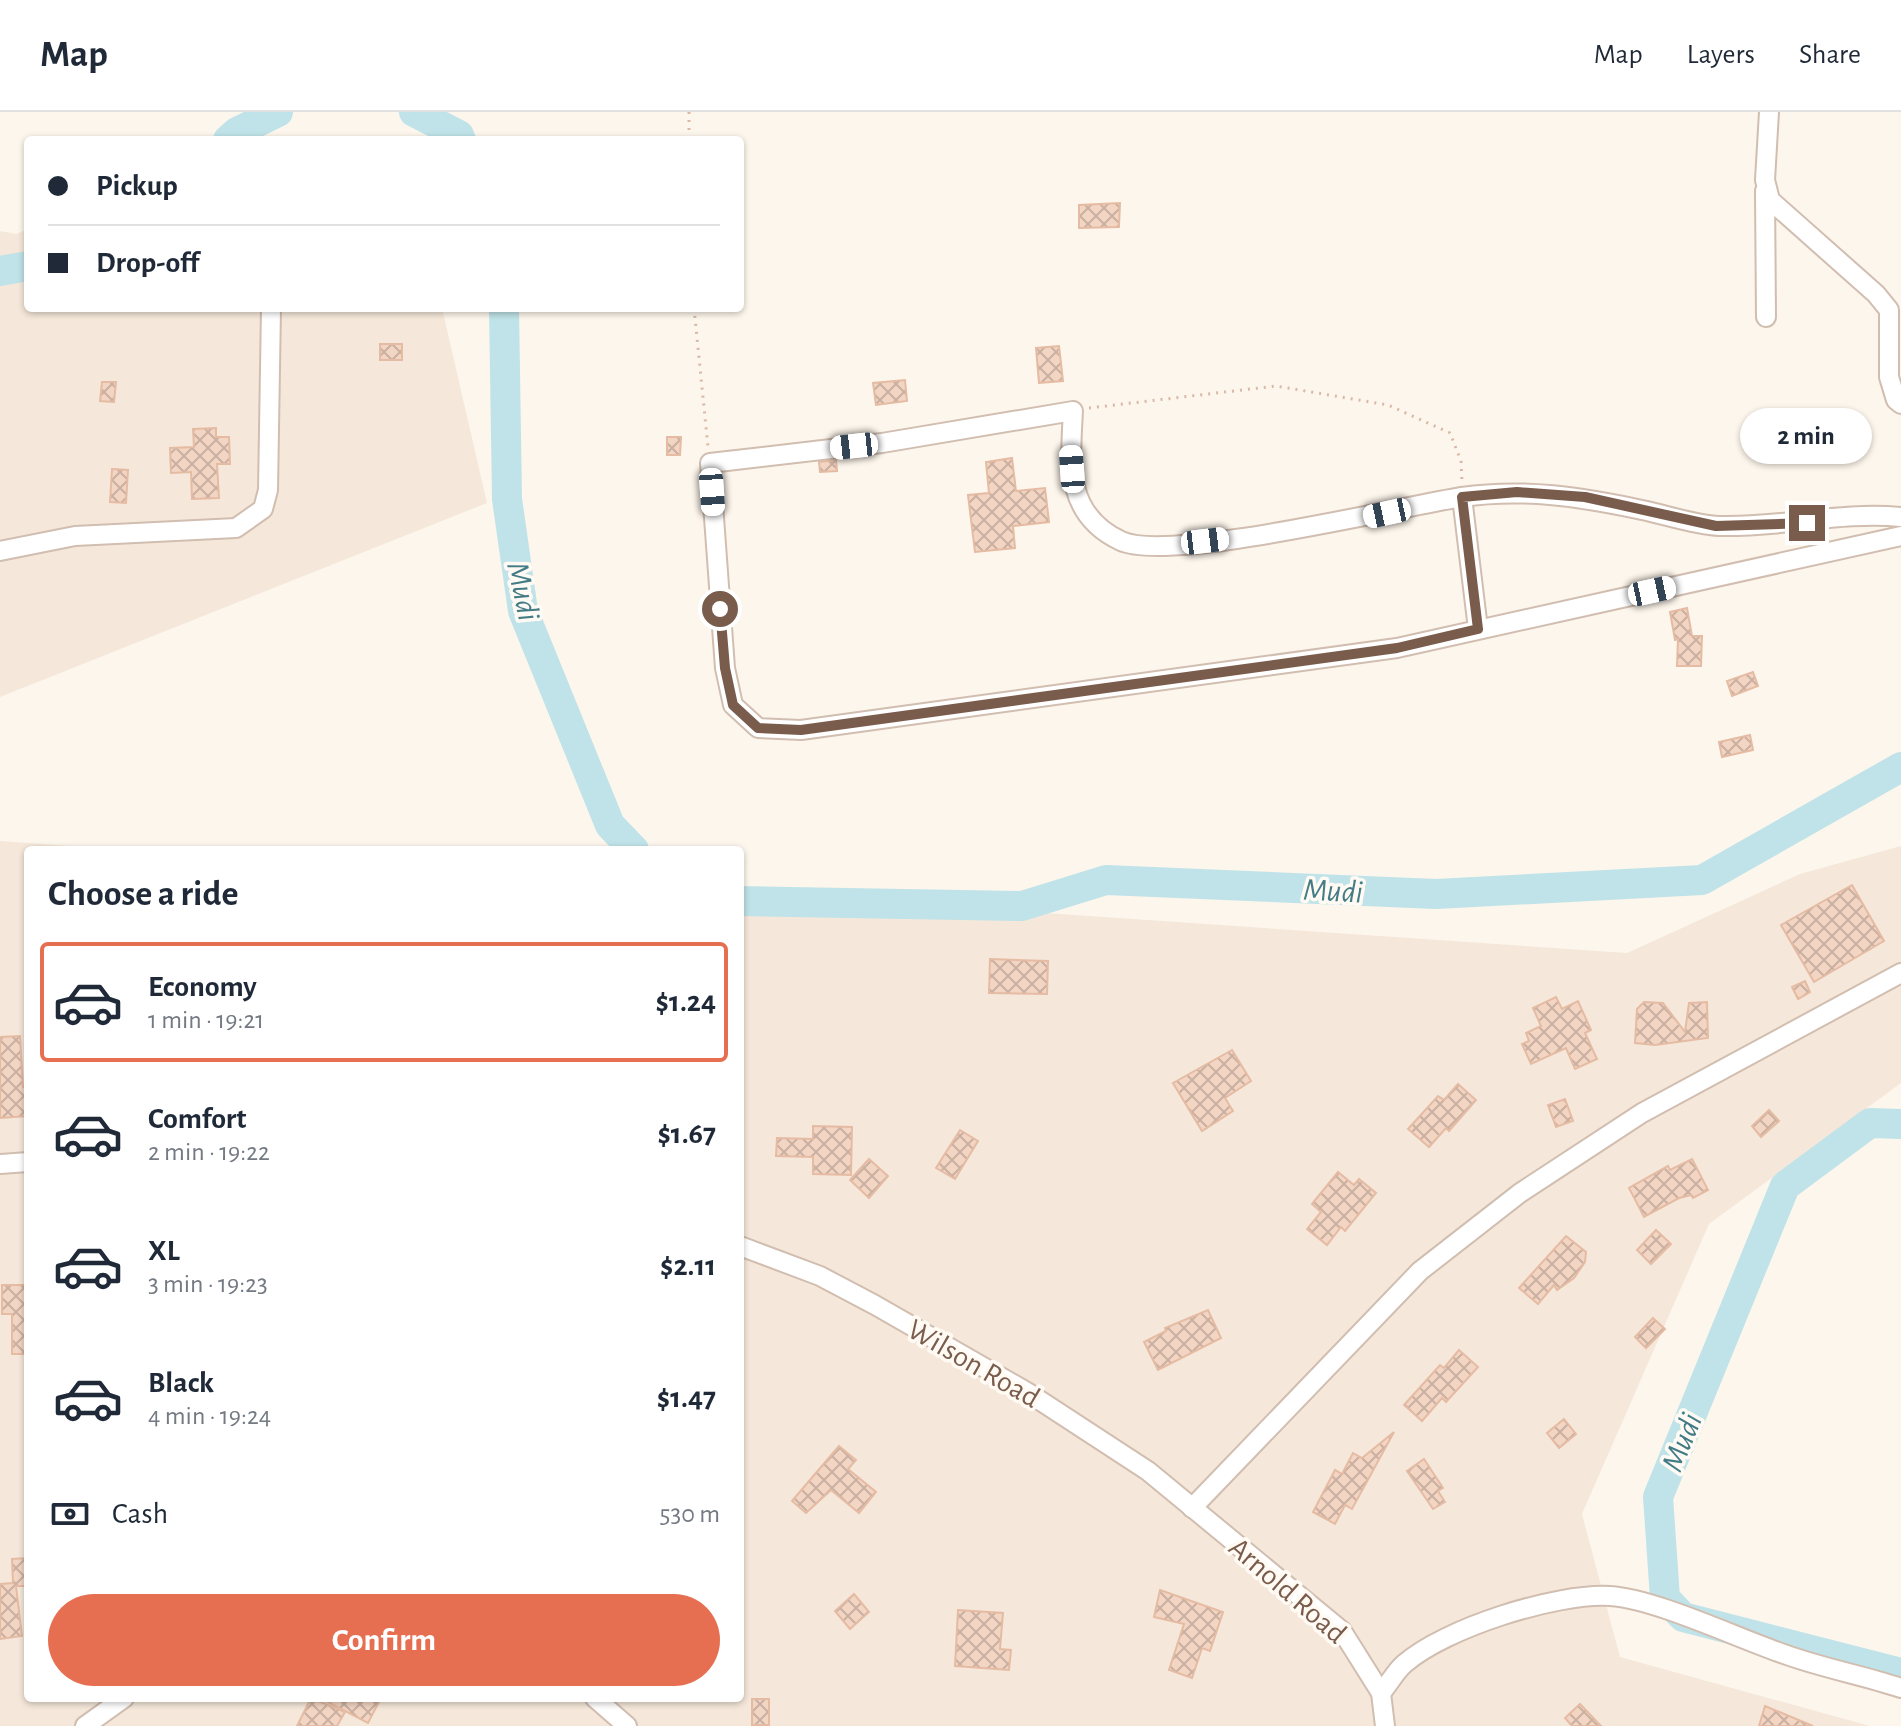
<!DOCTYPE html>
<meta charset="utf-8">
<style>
:root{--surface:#fff;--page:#f2f2f3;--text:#1f2937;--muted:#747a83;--line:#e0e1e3;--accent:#e76f51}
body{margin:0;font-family:"Alegreya Sans",sans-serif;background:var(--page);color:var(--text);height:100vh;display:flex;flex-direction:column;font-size:30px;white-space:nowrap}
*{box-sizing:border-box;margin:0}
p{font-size:26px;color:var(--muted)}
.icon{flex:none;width:44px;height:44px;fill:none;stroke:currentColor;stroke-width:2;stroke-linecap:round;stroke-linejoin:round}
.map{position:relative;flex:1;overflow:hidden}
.panel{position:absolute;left:24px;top:734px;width:720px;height:856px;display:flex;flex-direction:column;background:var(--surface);border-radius:8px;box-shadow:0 2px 6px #0004}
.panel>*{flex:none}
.top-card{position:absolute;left:24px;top:24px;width:720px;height:176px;border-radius:8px;box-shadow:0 2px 6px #0004;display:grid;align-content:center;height:176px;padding:0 24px;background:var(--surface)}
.end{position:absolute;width:36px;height:36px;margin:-18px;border:10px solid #7a5c4d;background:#fff;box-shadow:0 0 0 4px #fff}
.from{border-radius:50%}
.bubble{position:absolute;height:56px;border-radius:28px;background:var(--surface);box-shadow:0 2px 6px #0004;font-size:26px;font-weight:700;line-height:56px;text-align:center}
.car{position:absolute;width:24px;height:48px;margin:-24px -12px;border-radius:10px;box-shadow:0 0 6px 2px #0007;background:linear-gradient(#fff 24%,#345 0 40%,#fff 0 76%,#345 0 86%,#fff 0)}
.top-card b{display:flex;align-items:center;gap:28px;height:76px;font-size:30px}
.top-card b+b{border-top:2px solid var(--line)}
.top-card i{width:20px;height:20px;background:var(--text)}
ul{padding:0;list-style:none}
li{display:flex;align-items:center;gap:24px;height:120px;margin:0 16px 12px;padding:0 8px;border:4px solid transparent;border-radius:8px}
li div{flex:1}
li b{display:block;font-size:30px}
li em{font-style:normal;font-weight:700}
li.active{border-color:var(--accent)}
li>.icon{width:72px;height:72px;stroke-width:1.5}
h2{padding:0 24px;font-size:36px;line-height:96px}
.pay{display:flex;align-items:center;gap:20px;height:88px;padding:0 24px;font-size:30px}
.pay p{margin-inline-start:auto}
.cta{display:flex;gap:16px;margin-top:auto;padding:16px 24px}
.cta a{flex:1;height:92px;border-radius:48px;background:var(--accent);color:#fff;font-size:32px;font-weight:700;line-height:92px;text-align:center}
header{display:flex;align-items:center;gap:48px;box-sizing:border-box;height:112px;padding:0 40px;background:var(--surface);border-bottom:2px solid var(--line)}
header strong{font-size:38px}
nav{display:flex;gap:44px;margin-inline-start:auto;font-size:28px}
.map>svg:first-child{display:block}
</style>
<header>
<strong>Map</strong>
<nav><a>Map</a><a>Layers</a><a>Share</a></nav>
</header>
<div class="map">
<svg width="1901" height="1614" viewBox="0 0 1901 1614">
<defs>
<pattern id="building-cross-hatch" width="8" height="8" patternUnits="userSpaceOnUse" patternTransform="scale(2)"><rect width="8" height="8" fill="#f3d5c3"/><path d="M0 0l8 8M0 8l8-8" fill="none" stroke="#cab0a1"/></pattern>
</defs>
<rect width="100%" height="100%" fill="#fdf6ec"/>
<g fill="#f5e8da">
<path d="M28,117V196H442L487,391L0,585V119L16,122Z"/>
<path d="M0,729L125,738H28V1586H740V780L1627,841L1800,762L1901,734V971L1709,1112L1582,1402L1620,1545L1870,1614H0Z"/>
</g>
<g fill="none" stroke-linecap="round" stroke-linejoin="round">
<g stroke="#bfe3e8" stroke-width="30">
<path d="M414,0L459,23L461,28"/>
<path d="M228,28L237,20L278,0"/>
<path d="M0,159L28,154"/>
<path d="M504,196L507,387L523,499L610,713L634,738"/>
<path d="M740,789L1022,794L1106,768L1436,782L1702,768L1901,655"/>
<path d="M1901,1012L1870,1011L1785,1074L1658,1385L1665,1486L1683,1505L1901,1561"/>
</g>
</g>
<g fill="url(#building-cross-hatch)" stroke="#e6bba3" stroke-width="2">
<path d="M1120,91L1119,115L1079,116V93Z"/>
<rect x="380" y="232" width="22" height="16"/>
<path d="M1059,234L1063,269L1039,271L1036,236Z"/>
<path d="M905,268L907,289L876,293L873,271Z"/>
<path d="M102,270H116L114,290L100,289Z"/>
<path d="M216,316V325H229L230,352H217L219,386L192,387L191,360L171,361L170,336L194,335L193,317Z"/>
<path d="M667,325H681L680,343H667Z"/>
<path d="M1012,346L1016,379L1045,376L1049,410L1013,414L1015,436L975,440L968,383L989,381L986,350Z"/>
<path d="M836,348L837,359L820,360L819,350Z"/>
<path d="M112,357L128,358L126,391L110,390Z"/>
<path d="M1687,496L1692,524H1702L1701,554H1677L1678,527L1675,528L1670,500Z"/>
<path d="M1753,560L1758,574L1732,584L1727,569Z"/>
<path d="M1750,623L1753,638L1722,645L1719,630Z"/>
<path d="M1852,773L1884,829L1814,870L1781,813Z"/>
<path d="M990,847L1048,849L1047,882L989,881Z"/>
<path d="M1805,869L1810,880L1798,887L1792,875Z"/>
<path d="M1556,885L1562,897L1578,889L1591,918L1585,921L1597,947L1575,957L1566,936L1531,952L1522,932L1529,929L1526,921L1541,914L1533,896Z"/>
<path d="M1644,890L1663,891L1685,920L1689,891L1707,890L1708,926L1655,933L1635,931L1637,897Z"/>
<path d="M20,924L23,975H28V1004L0,1006V925Z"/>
<path d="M1232,938L1251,969L1225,986L1233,999L1202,1019L1173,971Z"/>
<path d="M1458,972L1476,988L1449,1019L1446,1016L1429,1035L1408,1017L1438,984L1444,988Z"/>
<path d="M1565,987L1573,1009L1556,1015L1548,993Z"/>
<path d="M1769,998L1779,1009L1761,1025L1752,1014Z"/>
<path d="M813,1014L852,1015L851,1063L813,1062V1045L776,1044L777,1026L813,1027Z"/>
<path d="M960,1018L978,1029L955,1067L936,1056Z"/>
<path d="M869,1047L888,1064L869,1086L850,1068Z"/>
<path d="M1692,1047L1708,1078L1693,1086L1691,1083L1679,1086L1644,1105L1629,1076L1668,1054L1670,1058Z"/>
<path d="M1338,1060L1354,1073L1359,1067L1376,1081L1345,1119L1341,1115L1327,1133L1307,1117L1321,1100L1312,1092Z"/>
<path d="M1656,1118L1671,1132L1651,1152L1637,1138Z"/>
<path d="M1566,1124L1586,1140L1585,1150L1574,1166L1557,1178L1554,1173L1538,1192L1519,1176Z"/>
<path d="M2,1173H28V1242H12V1202H2Z"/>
<path d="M1208,1198L1221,1226L1158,1258L1144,1230L1166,1219L1165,1216Z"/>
<path d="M1653,1206L1665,1217L1646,1236L1635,1225Z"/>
<path d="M1459,1238L1478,1255L1446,1290L1442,1286L1422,1309L1404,1293L1440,1253L1444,1256Z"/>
<path d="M1564,1307L1576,1322L1559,1336L1547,1321Z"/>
<path d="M1394,1320L1352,1397L1345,1393L1335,1412L1313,1400L1335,1358L1342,1362L1353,1341L1362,1346Z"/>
<path d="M839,1334L856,1348L848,1357L876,1380L859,1401L831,1378L806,1401L792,1389Z"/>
<path d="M1424,1347L1443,1376L1438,1379L1445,1390L1433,1397L1407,1359Z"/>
<path d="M28,1446V1474H16L22,1524L0,1527V1472L13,1471L12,1447Z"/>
<path d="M1160,1478L1223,1500L1210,1539L1202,1536L1192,1566L1169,1558L1184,1512L1154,1505Z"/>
<path d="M854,1482L869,1500L850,1517L835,1499Z"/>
<path d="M958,1498L1003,1501L1000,1537L1011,1538L1009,1558L955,1554Z"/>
<path d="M311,1586L345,1600L337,1614H297Z"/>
<path d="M320,1586H381L368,1611Z"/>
<rect x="752" y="1587" width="17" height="26"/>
<path d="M1580,1592L1601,1614H1572L1565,1606Z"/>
<path d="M1765,1594L1813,1614H1759Z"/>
</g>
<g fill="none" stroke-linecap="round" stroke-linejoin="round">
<defs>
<g id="minor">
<path d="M1769,0L1765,68L1770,88L1876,182L1889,198V265L1896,288L1901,292"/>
<path d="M1765,79L1766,205"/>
<path d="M1462,385L1478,517"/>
<path d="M1901,405C1842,399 1780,416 1719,414C1694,413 1667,403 1642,398C1582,385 1524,376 1462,385C1399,395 1169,451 1121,429C1065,403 1070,352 1073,299L882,331L710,351L725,556L733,593L758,616L801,618L1397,536L1901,424"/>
<path d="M0,439L75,424L236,416L263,397L268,378L271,196"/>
<path d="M0,1052L28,1050"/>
<path d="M740,1134L820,1164L875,1193L1027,1280L1148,1359L1342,1519L1381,1581L1385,1614"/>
<path d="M1192,1396L1420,1159L1520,1081L1642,1001L1901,861"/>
<path d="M1381,1581C1389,1572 1395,1560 1404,1552C1445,1516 1556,1481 1610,1484C1656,1487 1737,1526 1784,1542C1822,1556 1862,1563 1901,1576"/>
<path d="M595,1586L627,1614"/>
<path d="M85,1614L124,1586"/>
</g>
</defs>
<use href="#minor" stroke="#d1beb0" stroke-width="22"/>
<g stroke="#d9b8a5" stroke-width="3" stroke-dasharray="2 6" stroke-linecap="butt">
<path d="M689,0V28"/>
<path d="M694,196L708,335"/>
<path d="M1089,296L1276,274L1388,293L1450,321L1461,349L1462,370"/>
</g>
<use href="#minor" stroke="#fff" stroke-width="18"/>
</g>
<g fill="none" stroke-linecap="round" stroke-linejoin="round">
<path stroke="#7a5c4d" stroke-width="10" d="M720,497L725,556L733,593L758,616L801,618L1397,536L1478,517L1462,385L1517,380L1585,385L1716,414L1807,411"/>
</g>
<g text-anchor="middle" stroke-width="7" stroke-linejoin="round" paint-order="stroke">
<g font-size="30" fill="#7a5c4d" stroke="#fffaf3">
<text transform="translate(974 1251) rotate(30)" y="10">Wilson Road</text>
<text transform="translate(1288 1478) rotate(41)" y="10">Arnold Road</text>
</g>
<g font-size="32" font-style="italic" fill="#437c86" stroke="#fffaf3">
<text transform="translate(524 479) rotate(78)" y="11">Mudi</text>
<text transform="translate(1333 778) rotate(3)" y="11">Mudi</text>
<text transform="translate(1681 1330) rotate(-68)" y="11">Mudi</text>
</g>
</g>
</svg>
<i class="end from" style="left:720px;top:497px"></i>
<i class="end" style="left:1807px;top:411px"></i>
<div class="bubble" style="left:1740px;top:296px;width:132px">2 min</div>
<i class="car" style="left:854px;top:334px;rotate:264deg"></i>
<i class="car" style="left:1072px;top:357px;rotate:356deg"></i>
<i class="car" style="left:712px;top:380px;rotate:176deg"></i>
<i class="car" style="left:1387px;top:401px;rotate:258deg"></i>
<i class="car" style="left:1205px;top:429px;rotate:83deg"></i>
<i class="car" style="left:1652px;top:479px;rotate:78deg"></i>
<div class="top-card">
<b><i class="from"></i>Pickup</b>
<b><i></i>Drop-off</b>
</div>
<section class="panel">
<h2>Choose a ride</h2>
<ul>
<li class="active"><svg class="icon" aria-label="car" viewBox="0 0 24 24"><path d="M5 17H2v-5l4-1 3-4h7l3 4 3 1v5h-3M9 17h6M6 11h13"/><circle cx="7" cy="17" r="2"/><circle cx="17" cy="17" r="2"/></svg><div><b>Economy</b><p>1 min · 19:21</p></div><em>$1.24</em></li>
<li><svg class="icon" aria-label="car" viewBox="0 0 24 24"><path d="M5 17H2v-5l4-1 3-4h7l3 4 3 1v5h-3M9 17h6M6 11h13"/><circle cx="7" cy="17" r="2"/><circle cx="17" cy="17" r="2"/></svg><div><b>Comfort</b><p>2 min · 19:22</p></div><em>$1.67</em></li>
<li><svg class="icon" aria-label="car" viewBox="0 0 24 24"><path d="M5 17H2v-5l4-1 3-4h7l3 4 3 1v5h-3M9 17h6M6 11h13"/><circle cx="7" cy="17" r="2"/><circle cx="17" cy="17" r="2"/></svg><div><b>XL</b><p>3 min · 19:23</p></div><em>$2.11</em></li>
<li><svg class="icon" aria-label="car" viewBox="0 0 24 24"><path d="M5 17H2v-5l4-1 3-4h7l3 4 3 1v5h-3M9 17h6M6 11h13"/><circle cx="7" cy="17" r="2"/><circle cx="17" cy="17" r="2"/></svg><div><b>Black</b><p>4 min · 19:24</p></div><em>$1.47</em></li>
</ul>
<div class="pay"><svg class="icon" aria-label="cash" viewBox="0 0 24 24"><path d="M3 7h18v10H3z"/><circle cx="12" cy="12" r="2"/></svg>Cash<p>530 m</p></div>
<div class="cta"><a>Confirm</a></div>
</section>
</div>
